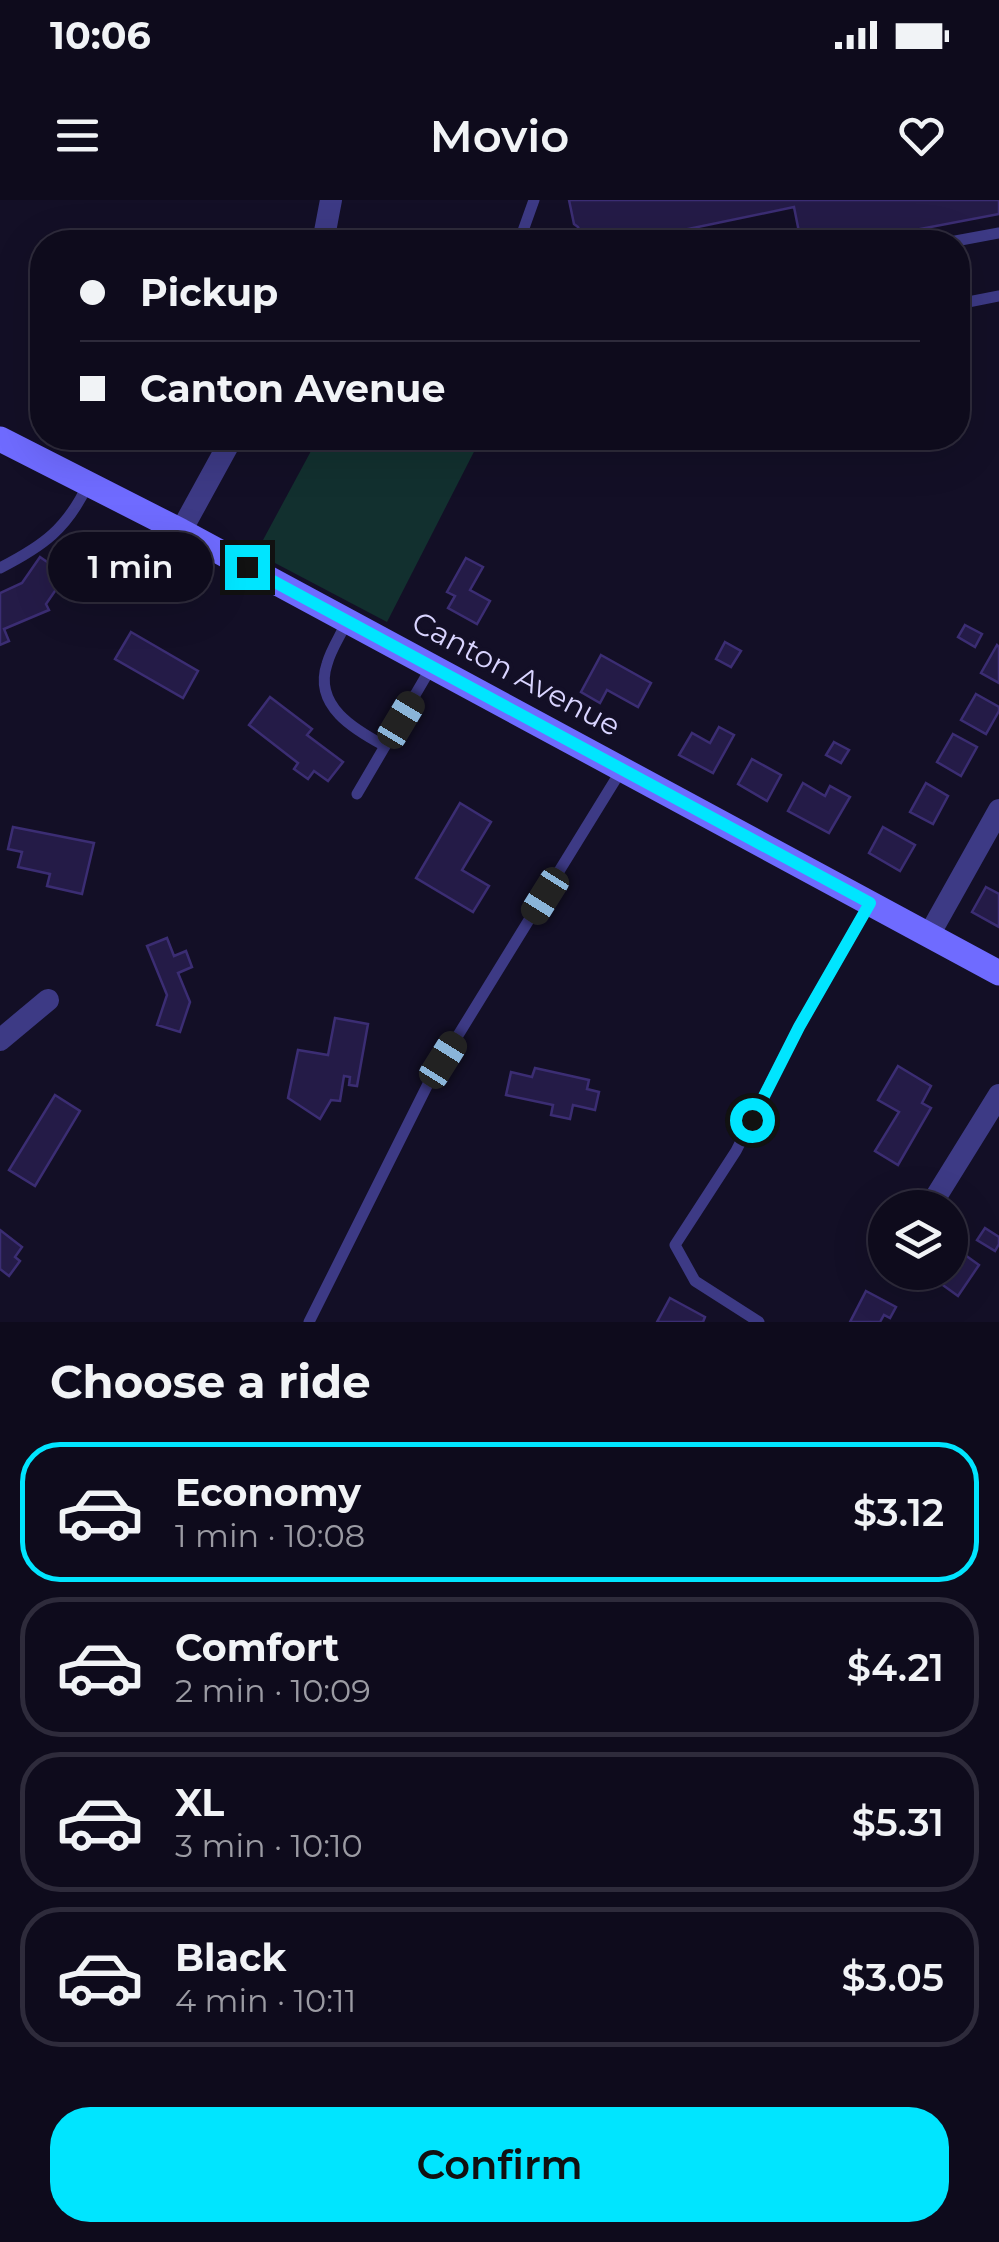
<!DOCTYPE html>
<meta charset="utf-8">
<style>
:root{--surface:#0e0b1c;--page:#1c1929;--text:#f1f3f6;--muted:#9b9ba3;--line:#2e2b3b;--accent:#00e5ff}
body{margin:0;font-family:Montserrat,sans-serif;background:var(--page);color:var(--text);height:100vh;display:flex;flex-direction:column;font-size:38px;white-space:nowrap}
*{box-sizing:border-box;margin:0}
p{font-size:32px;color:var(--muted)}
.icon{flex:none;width:55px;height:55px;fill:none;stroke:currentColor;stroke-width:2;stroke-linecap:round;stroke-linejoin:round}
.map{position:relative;height:1122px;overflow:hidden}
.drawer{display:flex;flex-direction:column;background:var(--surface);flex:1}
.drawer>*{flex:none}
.hud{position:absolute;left:30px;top:30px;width:940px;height:220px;border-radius:40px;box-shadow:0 10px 40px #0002,0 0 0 2px var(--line);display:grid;align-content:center;height:220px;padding:0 50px;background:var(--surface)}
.controls{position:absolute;left:868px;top:990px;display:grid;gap:20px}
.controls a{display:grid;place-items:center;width:100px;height:100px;border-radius:50%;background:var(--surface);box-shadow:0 10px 40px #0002,0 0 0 2px var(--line);font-size:50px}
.end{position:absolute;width:45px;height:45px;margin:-22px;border:12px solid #00e5ff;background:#111;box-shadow:0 0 0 5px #111}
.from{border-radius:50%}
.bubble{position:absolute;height:70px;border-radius:35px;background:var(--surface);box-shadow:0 10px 40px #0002,0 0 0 2px var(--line);font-size:32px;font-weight:600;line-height:70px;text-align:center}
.car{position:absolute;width:30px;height:60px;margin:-30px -15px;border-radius:12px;box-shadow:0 0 8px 2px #0007;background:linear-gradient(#222 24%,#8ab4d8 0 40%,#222 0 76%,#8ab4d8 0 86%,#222 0)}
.hud b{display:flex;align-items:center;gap:35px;height:95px;font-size:38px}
.hud b+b{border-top:2px solid var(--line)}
.hud i{width:25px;height:25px;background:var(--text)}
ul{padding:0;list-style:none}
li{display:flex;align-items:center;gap:30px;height:140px;margin:0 20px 15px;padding:0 30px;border:5px solid var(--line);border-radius:40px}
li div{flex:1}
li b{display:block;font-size:38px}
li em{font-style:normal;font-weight:600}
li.selected{border-color:var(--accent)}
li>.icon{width:90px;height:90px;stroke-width:1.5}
h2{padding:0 50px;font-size:45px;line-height:120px}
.primary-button{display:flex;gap:20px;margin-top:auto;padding:20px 50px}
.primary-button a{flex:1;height:115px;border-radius:40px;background:var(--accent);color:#111;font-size:40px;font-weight:600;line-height:115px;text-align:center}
.status{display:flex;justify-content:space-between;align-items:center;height:70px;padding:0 50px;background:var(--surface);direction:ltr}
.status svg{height:28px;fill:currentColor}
header{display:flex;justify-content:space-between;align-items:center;height:130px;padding:0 50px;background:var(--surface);font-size:45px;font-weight:600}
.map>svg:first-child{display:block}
</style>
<div class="status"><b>10:06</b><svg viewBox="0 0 49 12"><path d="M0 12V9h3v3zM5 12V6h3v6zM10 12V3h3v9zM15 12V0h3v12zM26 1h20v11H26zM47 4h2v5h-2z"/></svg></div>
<header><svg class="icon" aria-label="menu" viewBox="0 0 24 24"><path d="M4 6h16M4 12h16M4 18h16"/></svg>Movio<svg class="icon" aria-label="heart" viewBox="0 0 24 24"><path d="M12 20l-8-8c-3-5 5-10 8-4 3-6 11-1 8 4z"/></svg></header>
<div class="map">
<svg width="999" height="1122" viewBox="0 0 999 1122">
<rect width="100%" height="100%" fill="#130f26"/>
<path fill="#12302f" d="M318,238H481L387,422L256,353Z"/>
<g fill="#241b47" stroke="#3b2d73" stroke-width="2.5">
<path d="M569,0H999V14L852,42H801L794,7L669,33L650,42H585L578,27L574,24Z"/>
<path d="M40,357L66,375L46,404L49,410L4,429L9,441L0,445V393L22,383Z"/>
<path d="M466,358L483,367L470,390L490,401L477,424L448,408L455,396L447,392Z"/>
<path d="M965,425L982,434L975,447L958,437Z"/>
<path d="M131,432L198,471L183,498L115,459Z"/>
<path d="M725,442L741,451L731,467L716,459Z"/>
<path d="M997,445L999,447V483L981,473Z"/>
<path d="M601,455L651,483L638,507L607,490L600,503L581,492Z"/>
<path d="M976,494L999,507V511L986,534L961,520Z"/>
<path d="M270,497L312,529L307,535L343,562L328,581L314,571L308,579L294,569L298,563L249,525Z"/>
<path d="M719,527L734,535L713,573L679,555L692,533L710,543Z"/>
<path d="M953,534L977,547L961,576L937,562Z"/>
<path d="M834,542L849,550L841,563L826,555Z"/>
<path d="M752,559L781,575L767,601L738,584Z"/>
<path d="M803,583L825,596L830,586L850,597L829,633L788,611Z"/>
<path d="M926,583L948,596L933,624L910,612Z"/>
<path d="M460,603L491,622L462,670L489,686L473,712L416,678Z"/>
<path d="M13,627L94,643L82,694L47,686L50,674L18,667L22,652L8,649Z"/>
<path d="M883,627L915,645L900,671L869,653Z"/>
<path d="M986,687L999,694V727L972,712Z"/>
<path d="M167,738L174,756L186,751L192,767L178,773L190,802L180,832L157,825L167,795L147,746Z"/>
<path d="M335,818L368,824L357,886L349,885L350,877L344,876L340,901L331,900L320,919L288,898L298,850L328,855Z"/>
<path d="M898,866L931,886L922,903L931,908L898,965L875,951L899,912L878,900Z"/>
<path d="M535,868L589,880L587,889L599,892L595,910L573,905L570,919L551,915L553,905L506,895L511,872L532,877Z"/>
<path d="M55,895L80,911L35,986L9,970Z"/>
<path d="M985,1028L999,1037V1044L995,1051L977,1040Z"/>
<path d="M0,1030L22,1047L15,1057L20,1061L9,1076L0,1069Z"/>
<path d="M954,1047L979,1065L958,1096L933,1078L937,1072H950V1053Z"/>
<path d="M866,1091L896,1107L890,1118L884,1115L880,1122H850Z"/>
<path d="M670,1098L705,1117L703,1122H657Z"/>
</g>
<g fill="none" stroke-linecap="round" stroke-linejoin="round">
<g stroke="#3d3a85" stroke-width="11">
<path d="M324,33L364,42"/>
<path d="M519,42L534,0"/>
<path d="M950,42L999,33"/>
<path d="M958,104L999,96"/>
<path d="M0,368C43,346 67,329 88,284"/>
<path d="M347,421C341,435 331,449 327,464C313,506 355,530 385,546"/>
<path d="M357,594L432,466"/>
<path d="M309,1122L428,884L622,569"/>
<path d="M759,1122L695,1081L675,1045L736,951L799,827L870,703"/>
</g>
<g stroke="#3d3a85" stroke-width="22">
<path d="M323,42L331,0"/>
<path d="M181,331L232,238"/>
<path d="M929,735L999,610"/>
<path d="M0,840L48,800"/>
<path d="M929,1008L999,895"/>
</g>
<path stroke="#6f6bff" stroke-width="25" d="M0,239L181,331L999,773"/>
</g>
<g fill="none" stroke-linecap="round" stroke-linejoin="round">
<path stroke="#00e5ff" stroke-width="12" d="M247,367L870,703L799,827L752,920"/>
</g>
<g text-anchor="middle" stroke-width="8" stroke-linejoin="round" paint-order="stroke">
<g font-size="30" fill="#d9d4ff" stroke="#130f26">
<text transform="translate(516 474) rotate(28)" y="10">Canton Avenue</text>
</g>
</g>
</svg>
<div class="controls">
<a><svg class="icon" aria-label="layers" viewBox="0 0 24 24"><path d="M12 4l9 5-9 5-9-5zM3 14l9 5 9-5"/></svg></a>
</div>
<i class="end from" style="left:752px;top:920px"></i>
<i class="end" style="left:247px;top:367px"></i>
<div class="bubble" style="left:48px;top:332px;width:165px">1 min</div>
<i class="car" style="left:401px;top:520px;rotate:31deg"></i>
<i class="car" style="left:545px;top:696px;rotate:212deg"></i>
<i class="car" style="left:443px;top:860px;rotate:32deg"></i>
<div class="hud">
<b><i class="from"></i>Pickup</b>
<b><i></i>Canton Avenue</b>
</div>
</div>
<section class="drawer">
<h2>Choose a ride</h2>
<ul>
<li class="selected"><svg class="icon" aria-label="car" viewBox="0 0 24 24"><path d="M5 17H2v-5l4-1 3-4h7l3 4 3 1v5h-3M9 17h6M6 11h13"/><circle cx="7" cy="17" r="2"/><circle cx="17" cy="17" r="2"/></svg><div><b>Economy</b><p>1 min · 10:08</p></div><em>$3.12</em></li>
<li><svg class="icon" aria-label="car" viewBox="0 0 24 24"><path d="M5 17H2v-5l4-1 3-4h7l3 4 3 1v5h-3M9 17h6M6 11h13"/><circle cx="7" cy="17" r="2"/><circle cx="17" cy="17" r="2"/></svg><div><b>Comfort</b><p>2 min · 10:09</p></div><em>$4.21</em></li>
<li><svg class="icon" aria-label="car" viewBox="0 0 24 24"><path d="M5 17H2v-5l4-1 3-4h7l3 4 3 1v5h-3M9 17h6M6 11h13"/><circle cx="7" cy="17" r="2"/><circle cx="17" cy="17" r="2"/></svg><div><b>XL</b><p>3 min · 10:10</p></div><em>$5.31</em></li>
<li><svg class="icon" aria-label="car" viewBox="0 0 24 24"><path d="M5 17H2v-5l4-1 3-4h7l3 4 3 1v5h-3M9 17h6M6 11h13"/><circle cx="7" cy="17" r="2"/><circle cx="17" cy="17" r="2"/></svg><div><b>Black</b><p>4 min · 10:11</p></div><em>$3.05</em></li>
</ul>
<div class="primary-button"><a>Confirm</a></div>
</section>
